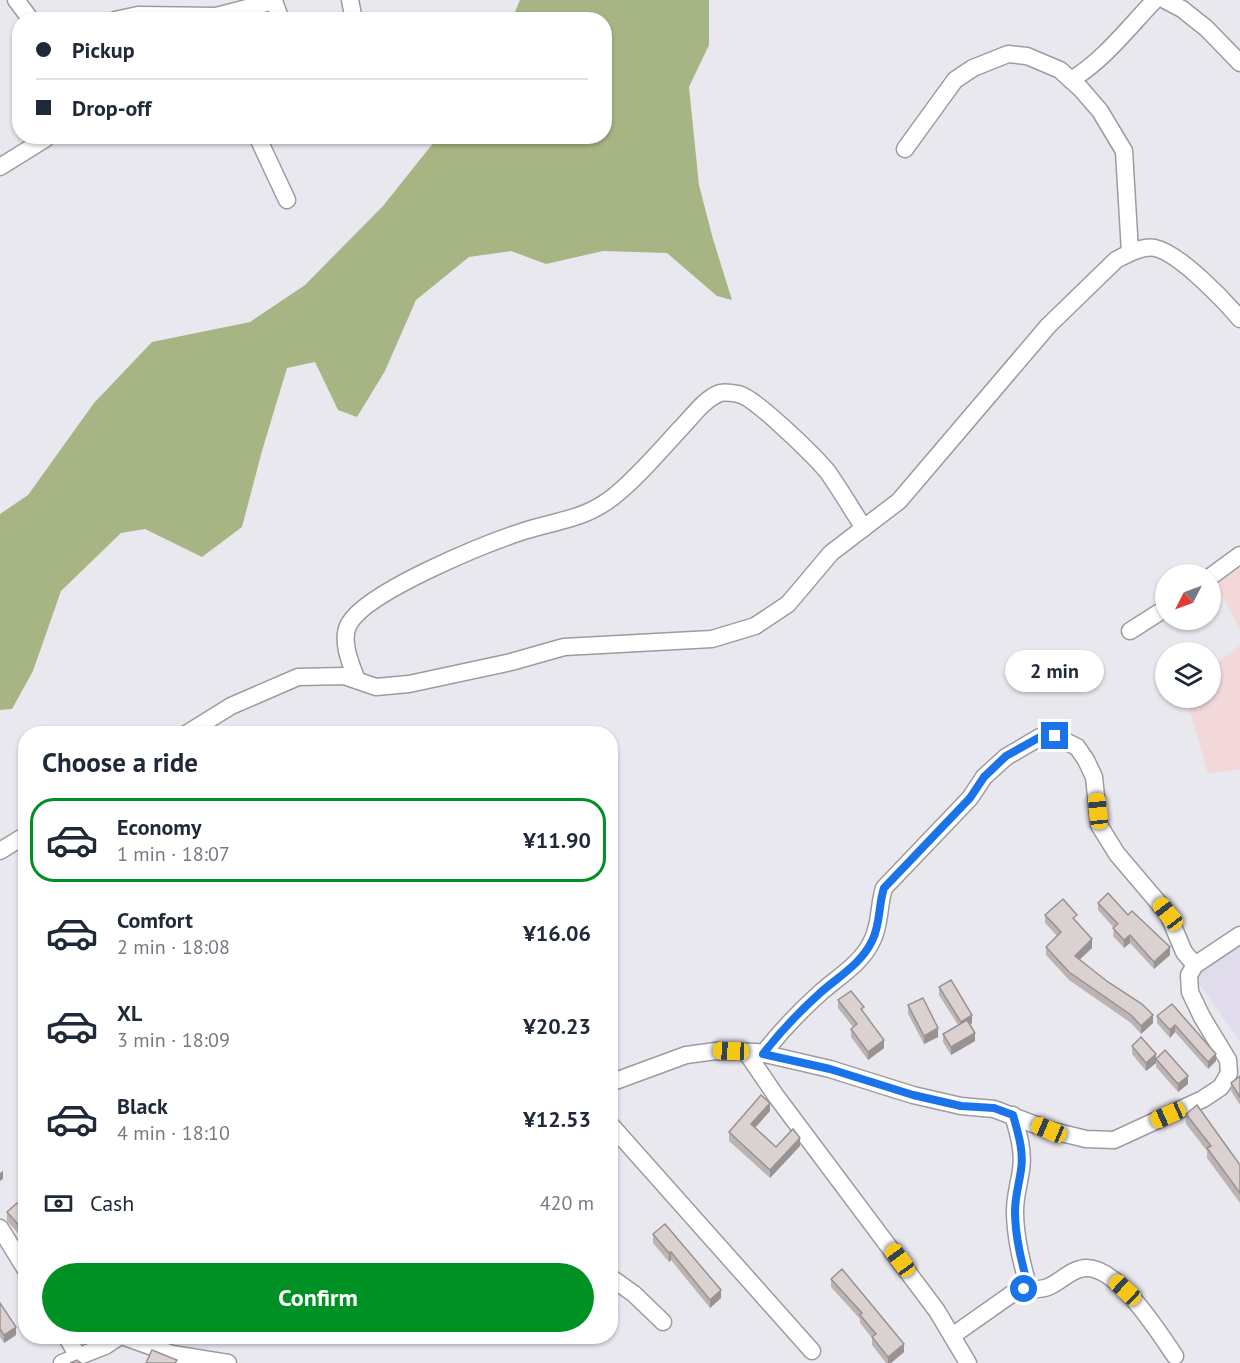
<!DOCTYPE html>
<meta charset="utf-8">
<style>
:root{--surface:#fff;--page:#f6f6f7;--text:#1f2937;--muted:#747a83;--line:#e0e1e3;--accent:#009125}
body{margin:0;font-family:"PT Sans",sans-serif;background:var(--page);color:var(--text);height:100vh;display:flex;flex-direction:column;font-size:22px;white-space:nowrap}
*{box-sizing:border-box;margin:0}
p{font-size:20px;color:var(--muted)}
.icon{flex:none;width:33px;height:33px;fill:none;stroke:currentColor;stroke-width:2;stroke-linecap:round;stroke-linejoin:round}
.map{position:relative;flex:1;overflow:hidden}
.details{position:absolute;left:18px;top:726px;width:600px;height:618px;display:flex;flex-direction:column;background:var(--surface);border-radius:24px;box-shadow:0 2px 4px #0004}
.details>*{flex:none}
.banner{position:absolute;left:12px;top:12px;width:600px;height:132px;border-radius:24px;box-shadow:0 2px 4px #0004;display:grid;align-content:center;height:132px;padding:0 24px;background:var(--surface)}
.needle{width:39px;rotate:228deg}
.buttons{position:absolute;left:1155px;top:564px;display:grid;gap:12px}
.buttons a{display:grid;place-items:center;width:66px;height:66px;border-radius:50%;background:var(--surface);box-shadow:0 2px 4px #0004;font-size:30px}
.end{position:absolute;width:27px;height:27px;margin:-14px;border:8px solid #1a73e8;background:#fff;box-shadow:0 0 0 3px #fff}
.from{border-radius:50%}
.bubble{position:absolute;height:42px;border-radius:21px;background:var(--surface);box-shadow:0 2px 4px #0004;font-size:20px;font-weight:700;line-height:42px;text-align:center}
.car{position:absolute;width:18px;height:36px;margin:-18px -9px;border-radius:8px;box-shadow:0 0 4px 2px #0007;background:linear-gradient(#f5c518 24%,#345 0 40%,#f5c518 0 76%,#345 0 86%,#f5c518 0)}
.banner b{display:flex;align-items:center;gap:21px;height:57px;font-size:22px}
.banner b+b{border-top:2px solid var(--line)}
.banner i{width:15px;height:15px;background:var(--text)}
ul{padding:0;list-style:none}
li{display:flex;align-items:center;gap:18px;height:84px;margin:0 12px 9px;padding:0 12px;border:3px solid transparent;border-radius:24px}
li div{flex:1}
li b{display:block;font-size:22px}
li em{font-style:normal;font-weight:700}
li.selected{border-color:var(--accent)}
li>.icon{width:54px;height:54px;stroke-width:1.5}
h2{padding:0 24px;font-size:27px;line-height:72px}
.pay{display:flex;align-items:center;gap:15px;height:66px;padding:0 24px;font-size:22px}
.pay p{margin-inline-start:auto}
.cta{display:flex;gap:12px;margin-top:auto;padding:12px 24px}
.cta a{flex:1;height:69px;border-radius:36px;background:var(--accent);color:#fff;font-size:24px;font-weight:700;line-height:69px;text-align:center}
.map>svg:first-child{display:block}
</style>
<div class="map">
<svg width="1240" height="1363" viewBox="0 0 1240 1363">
<rect width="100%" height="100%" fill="#eae8ef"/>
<path fill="#e1dceb" d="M1240,945V1041L1199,984L1200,972Z"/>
<g fill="#f3d8d9">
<path d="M1240,564V630L1216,583Z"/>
<path d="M1240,645V769L1208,774L1186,698H1210L1211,668Z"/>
</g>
<path fill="#a7b584" d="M520,0H709V45L689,87L699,185L713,239L732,300L717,296L667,253L603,251L546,264L511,251L469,257L416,300L385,371L357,417L338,410L315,362L287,368L262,451L242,527L202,557L145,529L121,533L61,591L33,671L12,709L0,710V514L28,495L94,403L152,342L250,322L305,285L383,206L438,137L604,136V20L512,19Z"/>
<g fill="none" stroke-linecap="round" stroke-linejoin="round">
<defs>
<g id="street">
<path d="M16,0L31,20"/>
<path d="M350,0L354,20"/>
<path d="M1165,0L1182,9L1206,28L1240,63"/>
<path d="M115,20L138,15L216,16L274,1L281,20"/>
<path d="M1071,80C1104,60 1128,28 1155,0"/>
<path d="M257,136L287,200"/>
<path d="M905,149L955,80L973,68L1008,54L1027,56L1060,70L1081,89L1100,111L1124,151L1130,252"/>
<path d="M0,167L45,139L46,136"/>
<path d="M1210,577L1240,555"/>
<path d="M1130,631L1166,608"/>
<path d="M357,680C351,665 340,640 349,624C367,591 487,543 524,531C558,520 583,520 613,497C636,479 659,452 680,429C692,417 704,399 720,393C725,392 733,393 738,394C754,396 815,457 827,471C840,489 852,510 864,528"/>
<path d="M186,734L231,706L298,677L344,676L376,687L409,684L511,662L564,647L712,639L755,626L788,604L831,553L899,501L1048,326L1116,260C1127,254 1143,245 1155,248C1179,253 1224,300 1240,319"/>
<path d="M0,851L26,835"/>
<path d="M746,1052L776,1096L937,1311L968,1363"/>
<path d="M763,1054C780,1032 799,1012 820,993C838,977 861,964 872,941C881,923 878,907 884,888L970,798L984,777L1006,757L1040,737L1055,736L1077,747L1086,760L1094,777L1099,825L1117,854L1168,914L1184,952L1195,965"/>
<path d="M610,1083L686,1055L716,1051L757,1052L830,1069L913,1095L961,1106L994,1109L1049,1130L1086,1139L1114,1140L1203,1099L1221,1087L1229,1073L1228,1060L1202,1017L1190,992L1189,975L1195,965L1240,935"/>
<path d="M1013,1115C1018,1132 1024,1151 1021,1170C1019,1184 1015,1197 1015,1211C1015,1237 1022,1264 1029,1289"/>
<path d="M610,1124L812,1351"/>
<path d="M0,1228L26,1270"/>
<path d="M610,1277L634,1294L663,1322"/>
<path d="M66,1336L78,1356"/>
<path d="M122,1336L172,1354L228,1363"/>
<path d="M952,1336L1016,1291C1027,1288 1038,1291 1048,1287C1060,1282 1068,1272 1080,1269C1114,1259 1159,1333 1175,1356"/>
<path d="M62,1363L105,1346L120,1336"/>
</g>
</defs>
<use href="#street" stroke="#9d9ba2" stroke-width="19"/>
<use href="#street" stroke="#fff" stroke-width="16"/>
</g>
<g fill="#bbb4b3">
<path d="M1098,903L1128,915L1170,955L1154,969L1130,943L1124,948L1113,936L1114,928L1098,910Z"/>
<path d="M1045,915L1077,922L1092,948L1080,959L1153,1023L1141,1034L1131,1023L1069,980L1046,955V947L1057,936L1045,923Z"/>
<path d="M939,987L972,1023L970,1025L975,1041L951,1055L943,1042V1034L958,1025L939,995Z"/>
<path d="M838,1000L884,1048L868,1060L851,1037V1029L853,1027L838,1008Z"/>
<path d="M1172,1004L1216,1061L1208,1069L1175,1032L1170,1038L1157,1023V1016Z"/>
<path d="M908,1005L938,1037L924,1044L908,1014Z"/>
<path d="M1132,1046L1156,1058L1188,1084L1178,1092L1156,1067V1063L1146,1071L1132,1054Z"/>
<path d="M1240,1077V1105L1231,1091V1083Z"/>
<path d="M770,1111L755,1128L776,1147L800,1146L770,1178L729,1141V1132Z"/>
<path d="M1186,1114L1240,1165V1203L1207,1158V1151L1186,1124Z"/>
<path d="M7,1212H26L23,1239L7,1221Z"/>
<path d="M653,1234L721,1298L710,1308L671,1260L669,1262L653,1243Z"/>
<path d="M831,1279L904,1352L891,1363H886L872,1345V1338L860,1323V1319L831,1287Z"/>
<path d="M0,1303L16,1335L4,1343L0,1337Z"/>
</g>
<g fill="#999292">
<path d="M1130,935V943L1124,948V940Z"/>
<path d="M1092,939V948L1075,964V956Z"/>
<path d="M1170,947V955L1154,969V962Z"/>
<path d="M972,1015V1023L961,1030V1022Z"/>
<path d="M1153,1015V1023L1141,1034V1026Z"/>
<path d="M1175,1025V1032L1170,1038V1030Z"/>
<path d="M938,1028V1037L924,1044V1036Z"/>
<path d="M975,1033V1041L951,1055V1047Z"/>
<path d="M884,1040V1048L868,1060V1052Z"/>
<path d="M1156,1054V1063L1146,1071V1063Z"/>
<path d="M1216,1054V1061L1208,1069V1062Z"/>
<path d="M1188,1076V1084L1178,1092V1084Z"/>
<path d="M770,1103V1111L751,1132V1124Z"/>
<path d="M800,1138V1146L770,1178V1170Z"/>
<path d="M3,1171V1179L0,1181V1173Z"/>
<path d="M26,1228V1236L23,1239V1230Z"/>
<path d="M671,1252V1260L669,1262V1253Z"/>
<path d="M721,1290V1298L710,1308V1300Z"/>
<path d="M16,1327V1335L4,1343V1335Z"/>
<path d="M904,1344V1352L891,1363H888V1357Z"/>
</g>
<g fill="#dad1d0" stroke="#999292" stroke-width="1.5">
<path d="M1108,893L1128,915L1132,911L1170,947L1154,962L1130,935L1124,940L1113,928L1118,924L1098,903Z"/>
<path d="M1063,899L1077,915L1073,918L1092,939L1075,956L1108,982L1142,1004L1153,1015L1141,1026L1131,1015L1069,972L1046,947L1061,932L1045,915Z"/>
<path d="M951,980L972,1015L961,1022L939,987Z"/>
<path d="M851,991L864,1007L861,1009L884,1040L868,1052L851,1029L857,1024L838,1000Z"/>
<path d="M923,998L938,1028L924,1036L908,1005Z"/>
<path d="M1172,1004L1216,1054L1208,1062L1175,1025L1170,1030L1157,1016Z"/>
<path d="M967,1020L975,1033L951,1047L943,1034Z"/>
<path d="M1141,1037L1156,1054L1146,1063L1132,1046Z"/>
<path d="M1165,1050L1188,1076L1178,1084L1156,1059Z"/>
<path d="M1240,1076V1097L1231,1083Z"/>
<path d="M761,1095L770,1103L751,1124L776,1147L793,1129L800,1138L770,1170L729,1132Z"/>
<path d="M1197,1105L1240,1165V1193L1207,1148L1211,1146L1186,1114Z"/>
<path d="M17,1203L26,1212V1228L23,1230L7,1212Z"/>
<path d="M665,1224L721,1290L710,1300L671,1252L669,1253L653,1234Z"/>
<path d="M842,1269L904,1344L888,1357L872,1337L876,1334L860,1315L862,1313L831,1279Z"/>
<path d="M0,1303L16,1327L4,1335L0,1329Z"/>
<path d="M152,1350L177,1360L175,1363H146Z"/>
<path d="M77,1360L81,1363H70Z"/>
</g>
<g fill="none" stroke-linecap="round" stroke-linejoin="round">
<path stroke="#1a73e8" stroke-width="8" d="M1024,1289H1029C1022,1264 1015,1237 1015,1211C1015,1197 1019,1184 1021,1170C1024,1151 1018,1133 1013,1115L994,1108L961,1106L913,1095L830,1069L763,1054C780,1032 799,1012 820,993C838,977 861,964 872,941C881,923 878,906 884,888L970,798L984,777L1006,756L1040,737L1055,736"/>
</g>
</svg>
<div class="buttons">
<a><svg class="needle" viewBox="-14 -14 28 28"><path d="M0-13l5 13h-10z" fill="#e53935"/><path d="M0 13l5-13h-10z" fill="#747a83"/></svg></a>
<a><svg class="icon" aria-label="layers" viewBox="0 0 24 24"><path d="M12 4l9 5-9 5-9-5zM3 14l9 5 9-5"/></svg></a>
</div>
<i class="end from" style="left:1024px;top:1289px"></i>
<i class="end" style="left:1055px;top:736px"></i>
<div class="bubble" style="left:1005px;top:650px;width:99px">2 min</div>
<i class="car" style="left:1098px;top:811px;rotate:354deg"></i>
<i class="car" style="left:1168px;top:914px;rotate:322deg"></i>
<i class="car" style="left:731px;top:1051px;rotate:272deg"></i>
<i class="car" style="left:1168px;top:1115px;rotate:246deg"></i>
<i class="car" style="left:1049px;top:1130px;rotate:293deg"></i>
<i class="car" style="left:900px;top:1260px;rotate:324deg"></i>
<i class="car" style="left:1125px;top:1290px;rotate:313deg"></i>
<div class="banner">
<b><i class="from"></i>Pickup</b>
<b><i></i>Drop-off</b>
</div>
<section class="details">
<h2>Choose a ride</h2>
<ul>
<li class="selected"><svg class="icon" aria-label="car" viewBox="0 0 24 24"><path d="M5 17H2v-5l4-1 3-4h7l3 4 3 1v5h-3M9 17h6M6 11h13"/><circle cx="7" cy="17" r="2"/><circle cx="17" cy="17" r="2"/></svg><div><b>Economy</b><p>1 min · 18:07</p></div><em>¥11.90</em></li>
<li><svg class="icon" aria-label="car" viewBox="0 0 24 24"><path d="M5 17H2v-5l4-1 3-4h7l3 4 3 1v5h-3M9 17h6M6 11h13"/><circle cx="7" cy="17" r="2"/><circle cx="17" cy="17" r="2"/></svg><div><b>Comfort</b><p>2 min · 18:08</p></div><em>¥16.06</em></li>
<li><svg class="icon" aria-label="car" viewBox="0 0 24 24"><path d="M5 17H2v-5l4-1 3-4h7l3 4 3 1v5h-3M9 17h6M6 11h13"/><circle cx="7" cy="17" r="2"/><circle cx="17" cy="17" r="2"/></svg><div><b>XL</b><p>3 min · 18:09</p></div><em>¥20.23</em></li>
<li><svg class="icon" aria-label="car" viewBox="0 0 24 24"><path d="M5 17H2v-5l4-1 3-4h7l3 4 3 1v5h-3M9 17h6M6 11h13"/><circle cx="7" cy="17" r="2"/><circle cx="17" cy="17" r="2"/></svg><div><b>Black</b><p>4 min · 18:10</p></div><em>¥12.53</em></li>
</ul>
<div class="pay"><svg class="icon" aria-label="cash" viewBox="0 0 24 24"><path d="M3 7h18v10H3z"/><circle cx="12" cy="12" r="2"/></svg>Cash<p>420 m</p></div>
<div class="cta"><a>Confirm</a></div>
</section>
</div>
